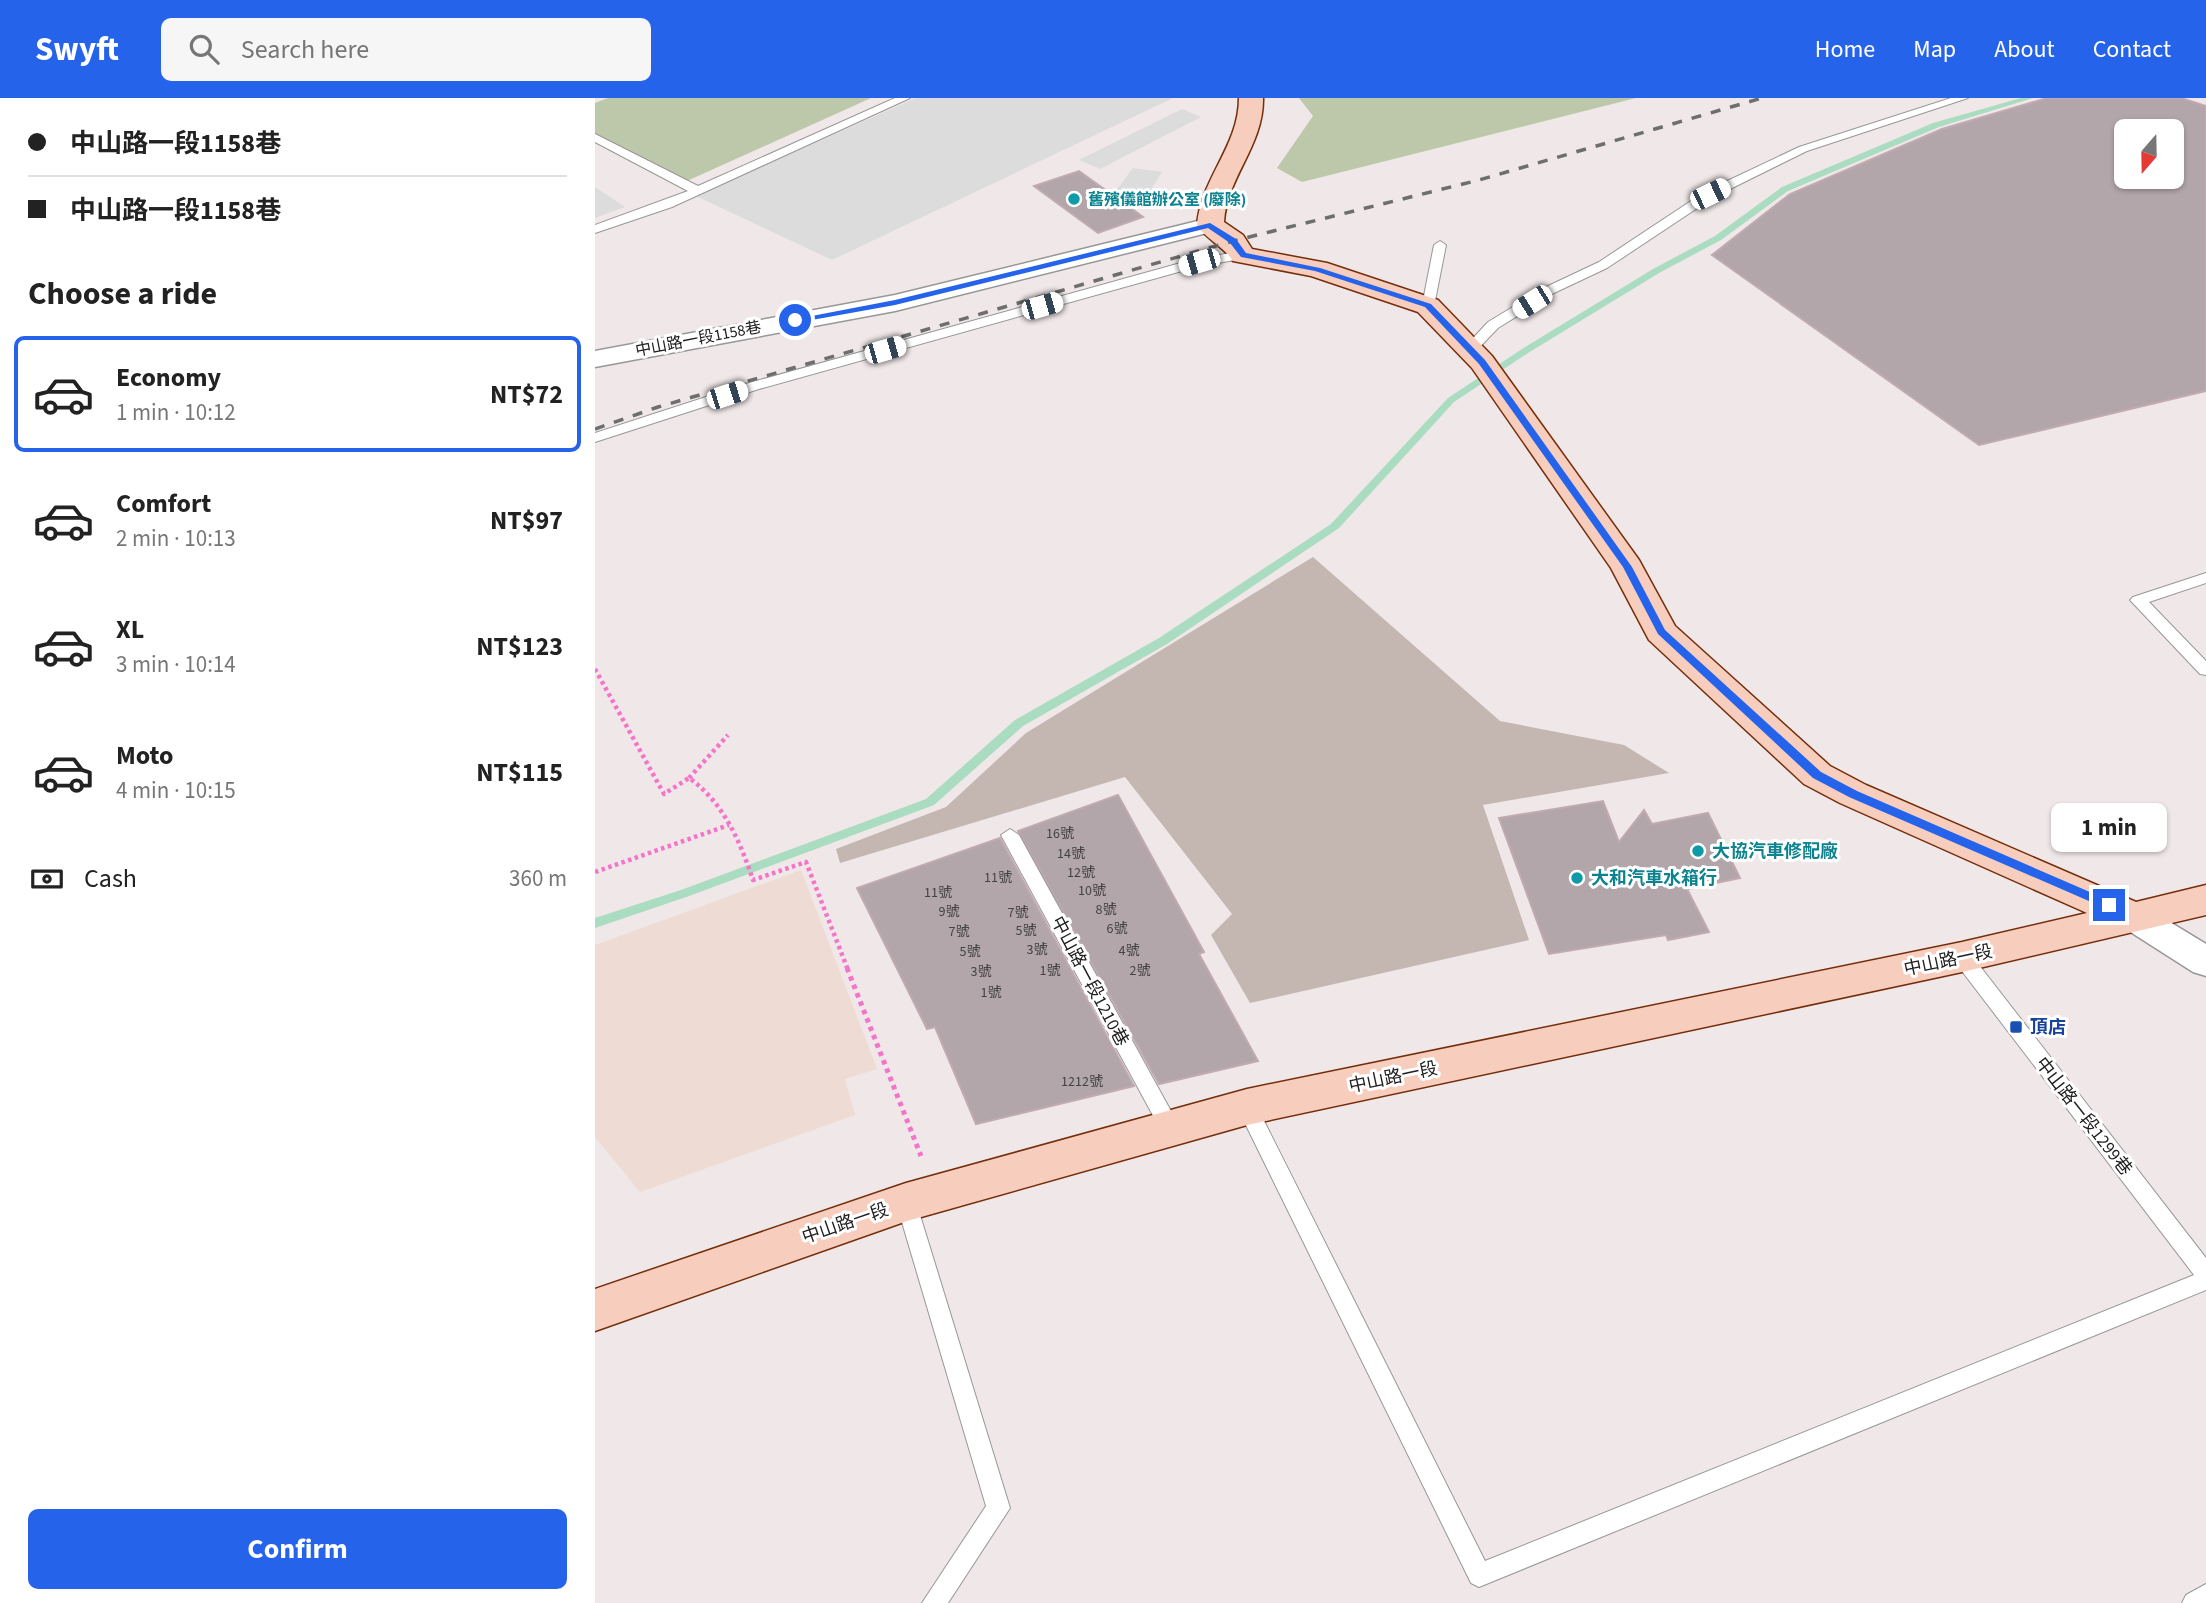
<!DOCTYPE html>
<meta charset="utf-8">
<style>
:root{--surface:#fff;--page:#f6f6f6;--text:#222;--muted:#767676;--line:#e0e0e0;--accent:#2563eb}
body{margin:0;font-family:"Source Sans 3","Noto Sans TC",sans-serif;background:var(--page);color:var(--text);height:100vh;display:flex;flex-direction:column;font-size:26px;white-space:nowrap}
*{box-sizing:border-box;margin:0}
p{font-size:23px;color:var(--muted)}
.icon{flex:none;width:38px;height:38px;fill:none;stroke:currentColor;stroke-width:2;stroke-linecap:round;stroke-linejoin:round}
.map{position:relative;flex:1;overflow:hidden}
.sheet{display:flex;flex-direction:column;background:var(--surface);width:595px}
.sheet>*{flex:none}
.hud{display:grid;align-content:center;height:154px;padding:0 28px;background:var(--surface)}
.needle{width:46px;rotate:200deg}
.fabs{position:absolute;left:1519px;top:21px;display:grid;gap:14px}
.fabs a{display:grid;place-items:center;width:70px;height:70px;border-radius:10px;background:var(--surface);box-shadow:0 2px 5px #0004;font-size:35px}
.end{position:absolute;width:32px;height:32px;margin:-16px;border:9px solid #2563eb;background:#fff;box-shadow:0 0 0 4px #fff}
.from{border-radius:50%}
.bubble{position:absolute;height:49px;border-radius:10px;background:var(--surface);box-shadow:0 2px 5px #0004;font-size:23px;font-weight:700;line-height:49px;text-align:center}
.car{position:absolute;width:21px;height:42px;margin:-21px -10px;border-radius:9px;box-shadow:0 0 5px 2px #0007;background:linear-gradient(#fff 24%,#345 0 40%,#fff 0 76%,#345 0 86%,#fff 0)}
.hud b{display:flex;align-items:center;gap:24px;height:66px;font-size:26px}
.hud b+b{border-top:2px solid var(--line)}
.hud i{width:18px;height:18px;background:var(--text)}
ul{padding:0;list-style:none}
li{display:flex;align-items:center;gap:21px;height:116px;margin:0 14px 10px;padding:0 14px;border:4px solid transparent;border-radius:10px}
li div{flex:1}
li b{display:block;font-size:26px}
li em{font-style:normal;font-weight:700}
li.selected{border-color:var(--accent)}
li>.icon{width:63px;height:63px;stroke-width:1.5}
h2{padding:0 28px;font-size:32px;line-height:84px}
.pay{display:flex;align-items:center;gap:18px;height:77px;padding:0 28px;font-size:26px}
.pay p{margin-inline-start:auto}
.primary-button{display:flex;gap:14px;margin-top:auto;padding:14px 28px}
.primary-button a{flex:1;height:80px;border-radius:10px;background:var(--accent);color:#fff;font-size:28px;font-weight:700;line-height:80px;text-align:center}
header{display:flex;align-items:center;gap:42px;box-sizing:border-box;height:98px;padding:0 35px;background:var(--accent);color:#fff}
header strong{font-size:33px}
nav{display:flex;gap:38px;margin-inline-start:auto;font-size:24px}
.search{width:490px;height:63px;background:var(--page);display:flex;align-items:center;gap:18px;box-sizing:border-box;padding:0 24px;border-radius:10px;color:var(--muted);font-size:26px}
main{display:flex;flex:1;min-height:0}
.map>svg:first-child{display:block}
</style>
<header>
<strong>Swyft</strong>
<div class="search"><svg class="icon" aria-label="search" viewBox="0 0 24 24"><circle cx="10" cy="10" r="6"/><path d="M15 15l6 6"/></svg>Search here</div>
<nav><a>Home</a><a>Map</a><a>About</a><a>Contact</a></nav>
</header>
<main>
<section class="sheet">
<div class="hud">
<b><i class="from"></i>中山路一段1158巷</b>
<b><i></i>中山路一段1158巷</b>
</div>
<h2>Choose a ride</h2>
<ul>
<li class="selected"><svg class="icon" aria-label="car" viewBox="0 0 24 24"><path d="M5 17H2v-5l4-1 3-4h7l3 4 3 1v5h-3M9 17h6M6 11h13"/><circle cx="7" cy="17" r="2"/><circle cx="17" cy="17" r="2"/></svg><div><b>Economy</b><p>1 min · 10:12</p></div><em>NT$72</em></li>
<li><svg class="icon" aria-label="car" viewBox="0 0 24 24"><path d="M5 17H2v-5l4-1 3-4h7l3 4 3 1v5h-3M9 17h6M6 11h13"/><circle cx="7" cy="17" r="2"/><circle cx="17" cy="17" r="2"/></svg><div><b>Comfort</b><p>2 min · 10:13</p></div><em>NT$97</em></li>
<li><svg class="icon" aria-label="car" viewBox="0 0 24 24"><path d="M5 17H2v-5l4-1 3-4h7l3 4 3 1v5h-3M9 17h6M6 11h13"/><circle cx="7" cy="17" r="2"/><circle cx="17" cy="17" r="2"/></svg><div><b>XL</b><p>3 min · 10:14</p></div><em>NT$123</em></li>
<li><svg class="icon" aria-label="car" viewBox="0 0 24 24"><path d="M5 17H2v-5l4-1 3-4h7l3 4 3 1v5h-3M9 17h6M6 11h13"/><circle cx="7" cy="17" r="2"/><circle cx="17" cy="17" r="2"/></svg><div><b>Moto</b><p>4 min · 10:15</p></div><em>NT$115</em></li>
</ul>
<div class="pay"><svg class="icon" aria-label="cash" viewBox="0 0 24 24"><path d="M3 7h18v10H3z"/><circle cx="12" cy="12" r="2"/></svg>Cash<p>360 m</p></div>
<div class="primary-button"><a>Confirm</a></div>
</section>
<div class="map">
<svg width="1611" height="1505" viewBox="0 0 1611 1505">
<rect width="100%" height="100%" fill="#f0e7e8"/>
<path fill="#c4b7b2" d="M718,459L905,623L1029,647L1074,675L888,707L934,842L655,905L616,837L637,816L530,679L245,765L241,751L351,709L431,635Z"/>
<path fill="#eedbd3" d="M206,772L282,971L250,981L260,1017L45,1094L0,1039V847Z"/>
<g fill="#bcc8a9">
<path d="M13,0H276L83,87L0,43V5Z"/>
<path d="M704,0H1041L707,84L682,70L718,18Z"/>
</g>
<g fill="#dcdcdc">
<path d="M321,0H578L237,162L101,98Z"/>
<path d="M587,11L606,19L505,71L484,62Z"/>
<path d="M538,70L567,74L544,110L513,103Z"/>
<path d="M0,89L30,109L0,120Z"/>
</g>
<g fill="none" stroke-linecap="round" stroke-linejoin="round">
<path fill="#a9dcc0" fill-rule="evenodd" d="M1426,0H1438L1344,29L1193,93L1126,142L1064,175L933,255L859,304L744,430L572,546L428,628L339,707L94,798L0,830V820L86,792L331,701L420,622L564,540L736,426L853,300L927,251L1058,171L1120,138L1187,89L1338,25Z"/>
</g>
<g fill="#b2a6aa" stroke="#c1aab1" stroke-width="2" fill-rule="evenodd">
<path d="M1452,0H1586L1611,8V293L1384,347L1117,157L1195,96L1347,31ZM1531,33H1577V79H1531Z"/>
<path d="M484,73L548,119L503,135L439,88Z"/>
<path d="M523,697L609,854L604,856L663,963L564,986L423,733Z"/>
<path d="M1008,703L1024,744L1049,712L1057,726L1113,715L1145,780L1092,791L1114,834L1073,842L1071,837L954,856L904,720Z"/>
<path d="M405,740L539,988L381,1026L340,929L332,931L262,790Z"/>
</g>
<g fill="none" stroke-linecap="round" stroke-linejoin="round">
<defs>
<g id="lane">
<path d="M300,0H315L77,109L0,135V127L93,93L0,44V36L103,88Z"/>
<path d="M1356,0H1373L1212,53L1119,99L1012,170L959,195L903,230L880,254H870L868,251L893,224L951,189L1004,164L1111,93L1204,49Z"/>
<path d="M845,143L851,147L839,208L833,212L827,208L839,147Z"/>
<path d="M648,153L652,154V160L605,168L164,291L0,344V335L154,285L600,161Z"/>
<path d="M1611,475V485L1554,504L1611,563V577L1605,576L1535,502L1538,499Z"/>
<path d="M415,731L424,737L582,1024L585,1030L582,1036L575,1038L568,1036L406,737Z"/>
<path d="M1367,852L1374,854L1611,1160V1192L884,1489L876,1485L642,1009L645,1003L652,1001L659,1003L890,1463L1599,1177L1360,864L1358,859L1360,854Z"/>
<path d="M311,1095L318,1098L321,1104L415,1410L353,1505H327L391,1408L301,1104L304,1098Z"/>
<path d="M1611,1486V1505H1587L1591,1497Z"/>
</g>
<g id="street">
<path d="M615,120L624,122L627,127L624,132L300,213L0,269V253L300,197Z"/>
<path d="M1539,806L1552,810L1611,846V878L1598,874L1526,828L1521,819L1526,810Z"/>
</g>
<path id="secondary" d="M644,0H668C669,47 632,79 629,124L648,137L657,151L732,165L843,202L897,258L1044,462L1080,528L1235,668L1271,687L1541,804L1611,787V817L1367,874L652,1027L312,1123L0,1233V1191L311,1085L652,991L1367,844L1492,815L1245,705L1209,686L1054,542L1016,470L877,270L823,214L716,178L638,163C628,148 611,141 602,127C606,80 644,48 644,0Z"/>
</defs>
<use href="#lane" stroke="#979797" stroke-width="2"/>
<use href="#street" stroke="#979797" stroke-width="3"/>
<use href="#secondary" stroke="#742e0a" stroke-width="3"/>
<g stroke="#f474c9" stroke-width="4.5" stroke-dasharray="3.5 3.5" stroke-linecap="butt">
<path d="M0,571L69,696L94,680C128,704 145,743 158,782L211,764L253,872"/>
<path d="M94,680L133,637"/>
<path d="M0,774L134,727"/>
</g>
<path stroke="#f474c9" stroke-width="5" stroke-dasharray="4.5 4.5" stroke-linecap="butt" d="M252,870L326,1058"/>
<use href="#lane" fill="#fff" fill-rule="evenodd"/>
<use href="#street" fill="#fff" fill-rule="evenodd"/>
<use href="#secondary" fill="#f7cebe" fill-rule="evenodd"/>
<path stroke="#6e6e6e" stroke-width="3.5" stroke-dasharray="10 10" stroke-linecap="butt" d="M0,331L63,309L638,143L884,82L1167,0"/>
</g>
<path fill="#2563eb" d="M615,125L641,141L651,155L725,170L836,206L890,262L1037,469L1070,532L1226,674L1262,693L1518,804V810H1510L1254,699L1218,680L1063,536L1028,469L884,266L830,209L720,173L646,159L635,145L613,130L300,207L200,225L196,222L300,202Z"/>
<g fill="#0f9aa8" stroke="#fff" stroke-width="2.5">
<circle cx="479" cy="101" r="7"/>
<circle cx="1103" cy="753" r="7"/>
<circle cx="982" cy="780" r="7"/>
</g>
<rect fill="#1a4fb4" stroke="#fff" stroke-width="2.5" x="1414" y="922" width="14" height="14" rx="3.5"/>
<g text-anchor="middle" stroke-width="6" stroke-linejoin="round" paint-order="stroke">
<g font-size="14" fill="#444242">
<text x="465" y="740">16號</text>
<text x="476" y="760">14號</text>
<text x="486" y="779">12號</text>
<text x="403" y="784">11號</text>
<text x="497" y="797">10號</text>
<text x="343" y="799">11號</text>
<text x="511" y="816">8號</text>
<text x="354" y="818">9號</text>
<text x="423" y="819">7號</text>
<text x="522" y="835">6號</text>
<text x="431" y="837">5號</text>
<text x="364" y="838">7號</text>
<text x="442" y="856">3號</text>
<text x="534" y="857">4號</text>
<text x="375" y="858">5號</text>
<text x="455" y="877">1號</text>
<text x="545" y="877">2號</text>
<text x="386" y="878">3號</text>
<text x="396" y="899">1號</text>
<text x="487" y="988">1212號</text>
</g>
<g font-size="16" font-weight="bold" fill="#0d838f" stroke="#fff" text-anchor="start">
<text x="493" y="107">舊殯儀館辦公室 (廢除)</text>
</g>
<g font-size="16" fill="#202020" stroke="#fff">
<text transform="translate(103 240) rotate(-11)" y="6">中山路一段1158巷</text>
</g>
<g font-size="18" font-weight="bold" fill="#0d838f" stroke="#fff" text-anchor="start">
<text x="1117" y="759">大協汽車修配廠</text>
<text x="996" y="786">大和汽車水箱行</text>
</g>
<g font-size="18" fill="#202020" stroke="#fff">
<text transform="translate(1353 862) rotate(-12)" y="6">中山路一段</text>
<text transform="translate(495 883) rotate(62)" y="6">中山路一段1210巷</text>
<text transform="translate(798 979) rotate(-12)" y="6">中山路一段</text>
<text transform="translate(1489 1018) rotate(52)" y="6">中山路一段1299巷</text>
<text transform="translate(250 1125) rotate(-19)" y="6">中山路一段</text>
</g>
<g font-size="18" font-weight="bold" fill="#164399" stroke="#fff" text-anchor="start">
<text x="1435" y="935">頂店</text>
</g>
</g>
</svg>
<div class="fabs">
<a><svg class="needle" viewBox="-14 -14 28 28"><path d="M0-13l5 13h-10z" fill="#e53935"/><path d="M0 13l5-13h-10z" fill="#767676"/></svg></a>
</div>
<i class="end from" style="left:200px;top:222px"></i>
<i class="end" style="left:1514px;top:807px"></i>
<div class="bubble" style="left:1456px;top:705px;width:116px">1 min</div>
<i class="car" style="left:1115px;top:96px;rotate:64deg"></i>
<i class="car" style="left:604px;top:164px;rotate:254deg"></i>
<i class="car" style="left:937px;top:204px;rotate:238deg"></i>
<i class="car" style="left:447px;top:208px;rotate:74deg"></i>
<i class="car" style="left:290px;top:252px;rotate:74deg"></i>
<i class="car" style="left:132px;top:297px;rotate:72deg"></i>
</div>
</main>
